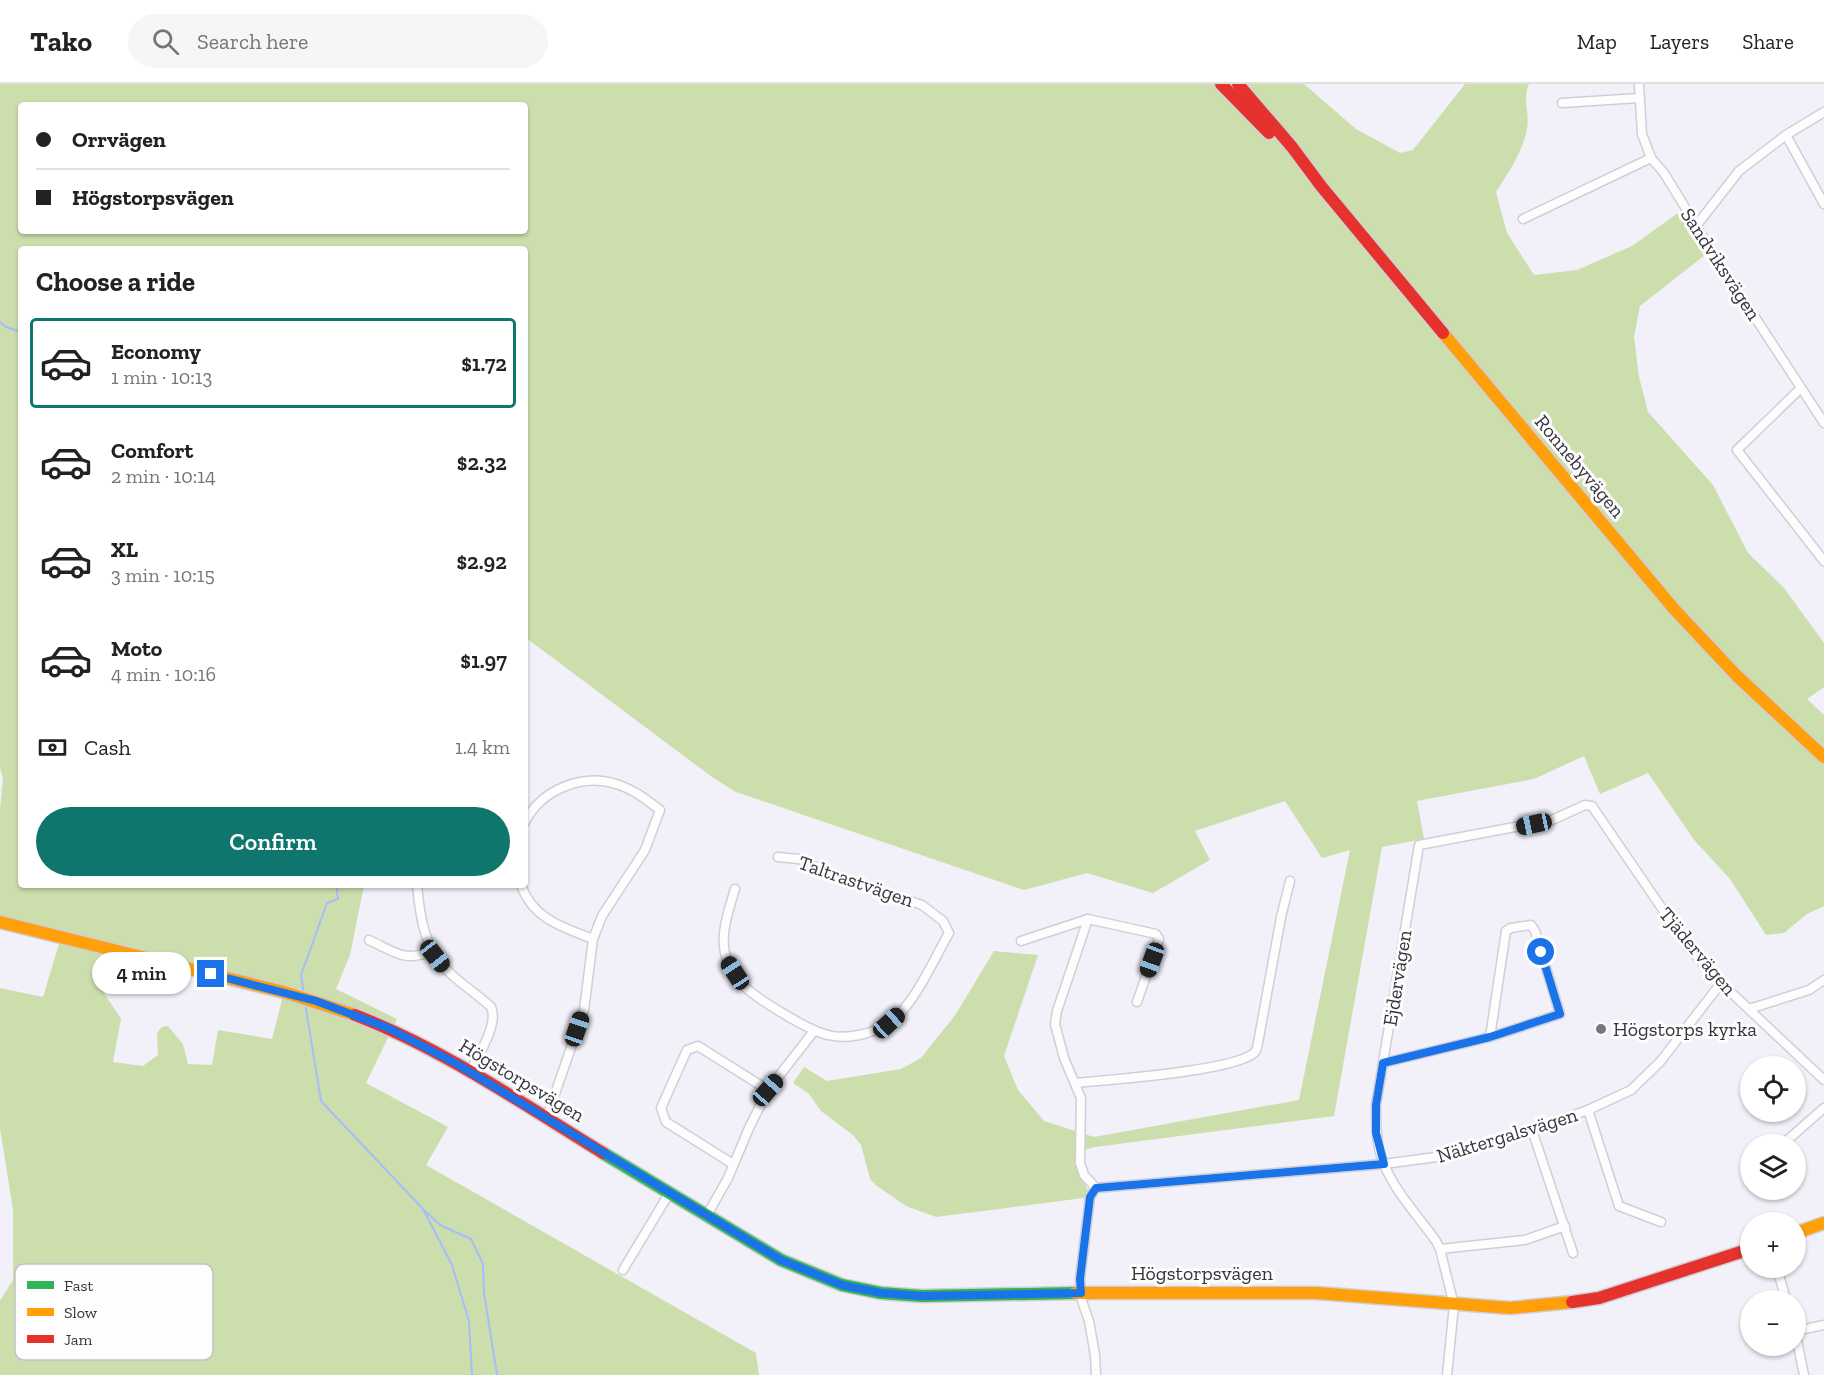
<!DOCTYPE html>
<meta charset="utf-8">
<style>
:root{--surface:#fff;--page:#f6f6f6;--text:#222;--muted:#767676;--line:#e0e0e0;--accent:#0f766e}
body{margin:0;font-family:"Zilla Slab",serif;background:var(--page);color:var(--text);height:100vh;display:flex;flex-direction:column;font-size:22px;white-space:nowrap}
*{box-sizing:border-box;margin:0}
p{font-size:20px;color:var(--muted)}
.icon{flex:none;width:33px;height:33px;fill:none;stroke:currentColor;stroke-width:2;stroke-linecap:round;stroke-linejoin:round}
.map{position:relative;flex:1;overflow:hidden}
.sheet{position:absolute;left:18px;top:162px;width:510px;height:642px;display:flex;flex-direction:column;background:var(--surface);border-radius:6px;box-shadow:0 2px 4px #0004}
.sheet>*{flex:none}
.banner{position:absolute;left:18px;top:18px;width:510px;height:132px;border-radius:6px;box-shadow:0 2px 4px #0004;display:grid;align-content:center;height:132px;padding:0 18px;background:var(--surface)}
.buttons{position:absolute;left:1740px;top:972px;display:grid;gap:12px}
.buttons a{display:grid;place-items:center;width:66px;height:66px;border-radius:50%;background:var(--surface);box-shadow:0 2px 4px #0004;font-size:30px}
.end{position:absolute;width:27px;height:27px;margin:-14px;border:8px solid #1a73e8;background:#fff;box-shadow:0 0 0 3px #fff}
.from{border-radius:50%}
.bubble{position:absolute;height:42px;border-radius:21px;background:var(--surface);box-shadow:0 2px 4px #0004;font-size:20px;font-weight:600;line-height:42px;text-align:center}
.car{position:absolute;width:18px;height:36px;margin:-18px -9px;border-radius:8px;box-shadow:0 0 4px 2px #0007;background:linear-gradient(#222 24%,#8ab4d8 0 40%,#222 0 76%,#8ab4d8 0 86%,#222 0)}
.banner b{display:flex;align-items:center;gap:21px;height:57px;font-size:22px}
.banner b+b{border-top:2px solid var(--line)}
.banner i{width:15px;height:15px;background:var(--text)}
ul{padding:0;list-style:none}
li{display:flex;align-items:center;gap:18px;height:90px;margin:0 12px 9px;padding:0 6px;border:3px solid transparent;border-radius:6px}
li div{flex:1}
li b{display:block;font-size:22px}
li em{font-style:normal;font-weight:600}
li.current{border-color:var(--accent)}
li>.icon{width:54px;height:54px;stroke-width:1.5}
h2{padding:0 18px;font-size:27px;line-height:72px}
.pay{display:flex;align-items:center;gap:15px;height:66px;padding:0 18px;font-size:22px}
.pay p{margin-inline-start:auto}
.action{display:flex;gap:12px;margin-top:auto;padding:12px 18px}
.action a{flex:1;height:69px;border-radius:36px;background:var(--accent);color:#fff;font-size:24px;font-weight:600;line-height:69px;text-align:center}
header{display:flex;align-items:center;gap:36px;box-sizing:border-box;height:84px;padding:0 30px;background:var(--surface);border-bottom:2px solid var(--line)}
header strong{font-size:28px}
nav{display:flex;gap:33px;margin-inline-start:auto;font-size:21px}
.search{width:420px;height:54px;background:var(--page);display:flex;align-items:center;gap:15px;box-sizing:border-box;padding:0 21px;border-radius:33px;color:var(--muted);font-size:22px}
.map>svg:first-child{display:block}
</style>
<header>
<strong>Tako</strong>
<div class="search"><svg class="icon" aria-label="search" viewBox="0 0 24 24"><circle cx="10" cy="10" r="6"/><path d="M15 15l6 6"/></svg>Search here</div>
<nav><a>Map</a><a>Layers</a><a>Share</a></nav>
</header>
<div class="map">
<svg width="1824" height="1291" viewBox="0 0 1824 1291">
<rect width="100%" height="100%" fill="#f2f0f8"/>
<path fill="#cddead" fill-rule="evenodd" d="M0,0H1304L1356,45L1400,69L1413,66L1465,0H1529C1522,15 1530,29 1527,45C1523,68 1508,89 1496,108L1507,149L1534,191L1577,186L1632,162L1678,129L1705,171L1640,222L1634,253L1639,293L1648,328L1713,401L1748,469L1784,504L1824,559V603L1807,615L1824,631V822L1807,830L1784,849L1766,851L1730,795L1695,757L1648,689L1600,710L1584,672L1534,695L1417,717L1424,755L1382,763L1334,1032L1095,1063L1078,1067L1081,1091L1091,1113L936,1133L906,1122L877,1102L870,1095L861,1061L853,1051L821,1027L809,1010L793,999L804,983L827,997L901,985L921,974L956,930L994,867L1038,871L1004,972L1018,1006L1044,1037L1094,1053L1299,1016L1350,766L1322,774L1285,717L1195,747L1210,776L1153,809L1087,789L1024,806L736,708L712,693L525,553V165H21V801H364L350,871L336,905L397,935L366,999L448,1043L426,1081L756,1269L759,1291H0V1217L13,1196V1126L0,1044V904L43,913L61,853L0,838V726L3,694L0,684ZM21,21H525V147H21ZM118,867L284,908L272,955L218,946L212,981L188,980L183,960L168,942L162,943L157,949L158,971L143,982L113,978L121,935L104,909Z"/>
<g fill="none" stroke-linecap="round" stroke-linejoin="round">
<g stroke="#a3befc" stroke-width="2">
<path d="M0,238L6,243L21,248"/>
<path d="M304,911L301,891L327,819L338,815L336,801"/>
<path d="M305,919L321,1017L423,1125L452,1181L469,1237L472,1291"/>
<path d="M425,1127L440,1141L471,1155L483,1180L484,1209L497,1291"/>
</g>
<defs>
<g id="street">
<path d="M1639,0L1642,50L1651,74L1664,89L1713,169L1824,339"/>
<path d="M1562,19L1639,14"/>
<path d="M1786,51L1824,120"/>
<path d="M1523,135L1651,74"/>
<path d="M1696,142L1739,87L1786,51L1824,28"/>
<path d="M1801,304L1737,366L1824,477"/>
<path d="M525,738C541,706 582,689 616,700C633,705 647,716 660,726L645,766L602,832L593,855L584,926L547,1033"/>
<path d="M417,801C420,835 425,867 451,890C464,902 478,911 491,923C499,940 478,972 470,988"/>
<path d="M521,801C533,835 562,843 593,855"/>
<path d="M735,805C728,829 717,856 729,880C732,886 737,895 742,900C755,914 809,947 828,951C847,956 872,950 889,939C914,922 934,875 949,849L943,837L922,821L830,790L799,775L778,773"/>
<path d="M369,856C393,867 404,879 432,867"/>
<path d="M1021,857L1088,835"/>
<path d="M1749,925L1809,906L1824,896"/>
<path d="M1383,979L1490,953L1560,930L1535,847L1531,841L1511,844L1506,847L1490,953"/>
<path d="M1076,999C1106,996 1238,987 1255,968C1257,966 1257,962 1258,959L1281,833L1290,797"/>
<path d="M1588,1026L1619,1122L1661,1138"/>
<path d="M1532,1046L1573,1169"/>
<path d="M1783,1060L1824,1024"/>
<path d="M733,1080L666,1038L661,1024L687,966L698,962L768,1006"/>
<path d="M1096,1104L1084,1091L1080,1079L1081,1014L1064,974L1055,940L1057,927L1088,835L1156,850L1159,855L1137,918"/>
<path d="M707,1131L728,1094L749,1044L768,1006L814,947"/>
<path d="M1440,1165L1525,1156L1565,1142"/>
<path d="M1777,1184L1786,1216"/>
<path d="M623,1186L670,1108"/>
<path d="M1796,1247L1824,1241"/>
<path d="M1796,1252L1804,1291"/>
<path d="M1096,1291L1095,1271L1089,1237L1082,1217L1080,1195L1090,1113L1096,1104L1384,1080L1451,1071L1532,1046L1588,1026L1631,1006L1660,978L1721,899"/>
<path d="M1447,1291L1454,1221L1440,1165L1436,1157C1419,1133 1395,1108 1384,1080C1376,1062 1376,1041 1376,1021L1419,761L1552,736L1585,721L1592,722L1689,864L1721,899L1824,996"/>
</g>
<path id="fast" d="M603,1069L781,1176L842,1201L881,1209L922,1212L1075,1209"/>
<g id="slow">
<path d="M1443,249L1674,525L1737,592L1824,673"/>
<path d="M0,838L284,908L355,931"/>
<path d="M1796,1149L1824,1139"/>
<path d="M1075,1209H1317L1510,1224L1572,1218"/>
</g>
<g id="jam">
<path d="M1221,0L1269,49"/>
<path d="M1238,0L1292,63L1321,102L1443,249"/>
<path d="M355,931C443,965 523,1020 603,1069"/>
<path d="M1572,1218L1599,1214L1750,1165"/>
</g>
</defs>
<use href="#street" stroke="#d0ced6" stroke-width="11"/>
<use href="#fast" stroke="#d0ced6" stroke-width="15"/>
<use href="#slow" stroke="#d0ced6" stroke-width="15"/>
<use href="#jam" stroke="#d0ced6" stroke-width="15"/>
<use href="#street" stroke="#fdfdfe" stroke-width="8"/>
<use href="#fast" stroke="#30b455" stroke-width="12"/>
<use href="#slow" stroke="#ff9f0a" stroke-width="12"/>
<use href="#jam" stroke="#e5322d" stroke-width="12"/>
</g>
<g fill="none" stroke-linecap="round" stroke-linejoin="round">
<path stroke="#1a73e8" stroke-width="8" d="M211,890L316,917L388,944L457,980L781,1176L842,1201L881,1209L922,1212L1081,1209L1080,1195L1090,1113L1096,1104L1384,1080L1376,1049V1021L1383,979L1490,953L1560,930L1541,868"/>
</g>
<circle fill="#78767e" stroke="#fdfdfd" stroke-width="2" cx="1601" cy="945" r="6"/>
<g text-anchor="middle" stroke-width="6" stroke-linejoin="round" paint-order="stroke">
<g font-size="20" fill="#37343d" stroke="#fdfdfd">
<text transform="translate(1721 180) rotate(57)" y="7">Sandviksvägen</text>
<text transform="translate(1580 382) rotate(50)" y="7">Ronnebyvägen</text>
<text transform="translate(856 797) rotate(19)" y="7">Taltrastvägen</text>
<text transform="translate(1698 867) rotate(50)" y="7">Tjädervägen</text>
<text transform="translate(1397 894) rotate(-81)" y="7">Ejdervägen</text>
<text transform="translate(522 996) rotate(31)" y="7">Högstorpsvägen</text>
<text transform="translate(1507 1051) rotate(-17)" y="7">Näktergalsvägen</text>
<text x="1202" y="1196">Högstorpsvägen</text>
</g>
<g font-size="20" fill="#37343d" stroke="#fdfdfd" text-anchor="start">
<text x="1613" y="952">Högstorps kyrka</text>
</g>
</g>
<rect x="15" y="1180" width="198" height="96" rx="9" fill="#fdfdfd" stroke="#c2c1c3" stroke-width="1.5"/>
<rect x="27" y="1197" width="27" height="8" fill="#30b455"/>
<rect x="27" y="1224" width="27" height="8" fill="#ff9f0a"/>
<rect x="27" y="1251" width="27" height="8" fill="#e5322d"/>
<g font-size="16" fill="#37343d">
<text x="64" y="1207">Fast</text>
<text x="64" y="1234">Slow</text>
<text x="64" y="1261">Jam</text>
</g>
</svg>
<div class="buttons">
<a><svg class="icon" aria-label="locate" viewBox="0 0 24 24"><circle cx="12" cy="12" r="6"/><path d="M12 2v4M12 18v4M2 12h4M18 12h4"/></svg></a>
<a><svg class="icon" aria-label="layers" viewBox="0 0 24 24"><path d="M12 4l9 5-9 5-9-5zM3 14l9 5 9-5"/></svg></a>
<a>+</a>
<a>−</a>
</div>
<i class="end from" style="left:1541px;top:868px"></i>
<i class="end" style="left:211px;top:890px"></i>
<div class="bubble" style="left:92px;top:868px;width:99px">4 min</div>
<i class="car" style="left:1534px;top:740px;rotate:258deg"></i>
<i class="car" style="left:435px;top:872px;rotate:142deg"></i>
<i class="car" style="left:1152px;top:876px;rotate:200deg"></i>
<i class="car" style="left:735px;top:889px;rotate:327deg"></i>
<i class="car" style="left:889px;top:939px;rotate:48deg"></i>
<i class="car" style="left:577px;top:945px;rotate:19deg"></i>
<i class="car" style="left:768px;top:1006px;rotate:41deg"></i>
<div class="banner">
<b><i class="from"></i>Orrvägen</b>
<b><i></i>Högstorpsvägen</b>
</div>
<section class="sheet">
<h2>Choose a ride</h2>
<ul>
<li class="current"><svg class="icon" aria-label="car" viewBox="0 0 24 24"><path d="M5 17H2v-5l4-1 3-4h7l3 4 3 1v5h-3M9 17h6M6 11h13"/><circle cx="7" cy="17" r="2"/><circle cx="17" cy="17" r="2"/></svg><div><b>Economy</b><p>1 min · 10:13</p></div><em>$1.72</em></li>
<li><svg class="icon" aria-label="car" viewBox="0 0 24 24"><path d="M5 17H2v-5l4-1 3-4h7l3 4 3 1v5h-3M9 17h6M6 11h13"/><circle cx="7" cy="17" r="2"/><circle cx="17" cy="17" r="2"/></svg><div><b>Comfort</b><p>2 min · 10:14</p></div><em>$2.32</em></li>
<li><svg class="icon" aria-label="car" viewBox="0 0 24 24"><path d="M5 17H2v-5l4-1 3-4h7l3 4 3 1v5h-3M9 17h6M6 11h13"/><circle cx="7" cy="17" r="2"/><circle cx="17" cy="17" r="2"/></svg><div><b>XL</b><p>3 min · 10:15</p></div><em>$2.92</em></li>
<li><svg class="icon" aria-label="car" viewBox="0 0 24 24"><path d="M5 17H2v-5l4-1 3-4h7l3 4 3 1v5h-3M9 17h6M6 11h13"/><circle cx="7" cy="17" r="2"/><circle cx="17" cy="17" r="2"/></svg><div><b>Moto</b><p>4 min · 10:16</p></div><em>$1.97</em></li>
</ul>
<div class="pay"><svg class="icon" aria-label="cash" viewBox="0 0 24 24"><path d="M3 7h18v10H3z"/><circle cx="12" cy="12" r="2"/></svg>Cash<p>1.4 km</p></div>
<div class="action"><a>Confirm</a></div>
</section>
</div>
